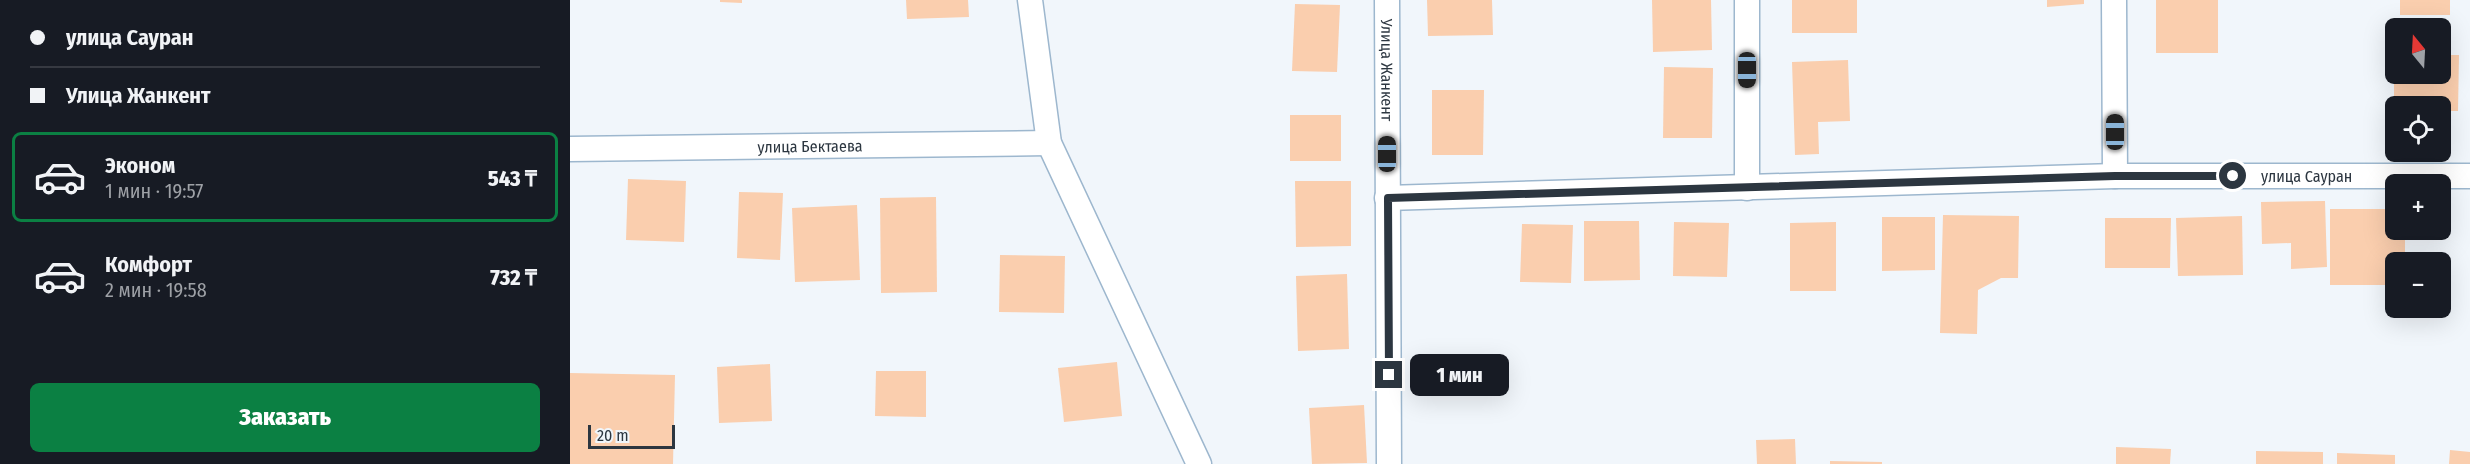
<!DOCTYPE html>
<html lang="ru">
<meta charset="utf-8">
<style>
:root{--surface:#171b24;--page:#242831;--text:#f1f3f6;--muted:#9ea1a6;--line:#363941;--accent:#0b8043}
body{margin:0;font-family:"Fira Sans Condensed",sans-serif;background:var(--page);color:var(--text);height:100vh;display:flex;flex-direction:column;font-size:22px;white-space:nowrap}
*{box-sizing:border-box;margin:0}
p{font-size:20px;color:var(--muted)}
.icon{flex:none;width:33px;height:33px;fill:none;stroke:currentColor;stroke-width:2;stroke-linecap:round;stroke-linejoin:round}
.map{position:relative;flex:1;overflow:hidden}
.panel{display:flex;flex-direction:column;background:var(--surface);width:570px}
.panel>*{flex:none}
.top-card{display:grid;align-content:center;height:132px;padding:0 30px;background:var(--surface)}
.needle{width:39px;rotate:342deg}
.controls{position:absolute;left:1815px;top:18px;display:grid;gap:12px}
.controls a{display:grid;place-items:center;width:66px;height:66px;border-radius:9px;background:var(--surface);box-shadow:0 6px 24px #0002;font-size:30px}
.scale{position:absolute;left:18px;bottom:15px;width:87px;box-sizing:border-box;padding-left:6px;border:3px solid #2c3640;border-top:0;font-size:16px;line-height:21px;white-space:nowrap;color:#2c3640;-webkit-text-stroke:4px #f1f6fb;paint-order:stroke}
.end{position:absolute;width:27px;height:27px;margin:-14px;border:8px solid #2c3640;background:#fff;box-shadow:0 0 0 3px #fff}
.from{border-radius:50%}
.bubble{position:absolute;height:42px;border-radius:9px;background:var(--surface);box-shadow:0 6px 24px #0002;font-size:20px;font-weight:800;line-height:42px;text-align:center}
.car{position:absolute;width:18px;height:36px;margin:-18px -9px;border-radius:8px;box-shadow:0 0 4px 2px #0007;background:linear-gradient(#222 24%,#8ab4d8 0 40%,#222 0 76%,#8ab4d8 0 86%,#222 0)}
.top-card b{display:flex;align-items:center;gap:21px;height:57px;font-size:22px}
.top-card b+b{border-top:2px solid var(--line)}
.top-card i{width:15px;height:15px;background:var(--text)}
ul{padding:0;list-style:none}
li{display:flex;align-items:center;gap:18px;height:90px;margin:0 12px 9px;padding:0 18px;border:3px solid transparent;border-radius:9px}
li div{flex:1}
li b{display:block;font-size:22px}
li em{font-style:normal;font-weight:800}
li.current{border-color:var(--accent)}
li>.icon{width:54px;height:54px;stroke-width:1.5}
.button{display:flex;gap:12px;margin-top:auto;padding:12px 30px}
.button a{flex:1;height:69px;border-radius:9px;background:var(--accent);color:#fff;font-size:24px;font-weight:800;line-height:69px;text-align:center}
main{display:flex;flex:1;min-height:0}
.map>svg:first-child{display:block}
</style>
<main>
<section class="panel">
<div class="top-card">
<b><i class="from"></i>улица Сауран</b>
<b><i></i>Улица Жанкент</b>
</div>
<ul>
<li class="current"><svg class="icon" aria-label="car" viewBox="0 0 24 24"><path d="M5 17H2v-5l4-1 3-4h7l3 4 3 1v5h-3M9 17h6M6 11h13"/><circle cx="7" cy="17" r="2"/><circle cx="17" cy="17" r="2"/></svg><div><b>Эконом</b><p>1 мин · 19:57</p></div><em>543 ₸</em></li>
<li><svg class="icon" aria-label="car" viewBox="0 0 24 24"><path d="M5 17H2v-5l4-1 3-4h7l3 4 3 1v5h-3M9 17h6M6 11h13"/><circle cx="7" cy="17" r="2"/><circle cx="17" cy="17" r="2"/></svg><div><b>Комфорт</b><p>2 мин · 19:58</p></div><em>732 ₸</em></li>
</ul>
<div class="button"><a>Заказать</a></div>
</section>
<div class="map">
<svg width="1900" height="464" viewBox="0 0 1900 464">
<rect width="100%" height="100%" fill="#f1f6fb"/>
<g fill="#faceae">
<path d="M150,0H172V3L150,2Z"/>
<path d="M336,0H398L399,17L337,19Z"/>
<path d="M857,0H922L923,35L858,36Z"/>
<path d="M1082,0H1141L1142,50L1083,52Z"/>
<rect x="1222" y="0" width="65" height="33"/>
<path d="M1477,0H1514V4L1477,7Z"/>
<rect x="1586" y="0" width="62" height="53"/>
<rect x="1830" y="0" width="50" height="15"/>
<path d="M725,4L770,5L767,72L722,71Z"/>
<path d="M1870,55H1889L1888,111H1870V106H1824V74H1870Z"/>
<path d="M1278,60L1280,121L1248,122L1249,154L1225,155L1222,62Z"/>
<path d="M1094,67L1143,68L1142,138H1093Z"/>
<path d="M862,90H914L913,155H862Z"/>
<rect x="720" y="115" width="51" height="46"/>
<path d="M58,179L116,181L114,242L56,240Z"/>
<path d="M725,181H781V246L726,247Z"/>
<path d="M169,192L213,193L210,260L167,258Z"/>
<path d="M366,197L367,292L311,293L310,198Z"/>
<path d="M1755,201L1757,267L1721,269V243L1692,244L1691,202Z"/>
<path d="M287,205L290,280L225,282L222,208Z"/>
<path d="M1760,209H1826V230H1835V262H1826V285H1760Z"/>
<path d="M1373,215L1449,216L1448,278H1431L1408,290L1407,334L1370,333Z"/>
<path d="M1672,216L1673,275L1608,276L1606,218Z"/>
<path d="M1312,217H1365V270L1312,271Z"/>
<path d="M1535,218H1601L1600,268H1535Z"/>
<path d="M1014,221H1069L1070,280L1014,281Z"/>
<path d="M1104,222L1159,223L1157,277L1103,276Z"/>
<path d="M1266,222V291H1220V223Z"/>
<path d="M952,224L1003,225L1001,283L950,282Z"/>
<path d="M430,255L495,256L494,313L429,312Z"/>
<path d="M777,274L779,349L728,351L726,276Z"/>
<path d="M547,362L552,416L494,422L488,368Z"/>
<path d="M200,364L202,421L149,423L147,367Z"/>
<path d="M306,371H356V417L305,416Z"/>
<path d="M0,373L105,375L103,464H0Z"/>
<path d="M794,405L797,463L742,464L739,408Z"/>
<path d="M1225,439L1226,464H1187L1186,440Z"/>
<path d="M1546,447L1601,449L1600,464H1546Z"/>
<path d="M1880,450L1900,452V464H1879Z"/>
<path d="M1686,451L1753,452V464H1686Z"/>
<path d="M1767,453L1825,455V464H1767Z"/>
<path d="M1260,461L1312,462V464H1260Z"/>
</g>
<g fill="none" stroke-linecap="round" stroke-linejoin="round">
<defs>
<g id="minor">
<path d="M460,0L479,143L629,464"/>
<path id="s1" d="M817,0L819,464"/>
<path d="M1177,0V188"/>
<path d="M1544,0L1545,176"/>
<path id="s2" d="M0,149L479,143"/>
<path id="s3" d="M817,198L1545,176H1900"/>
</g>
</defs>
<use href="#minor" stroke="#9db7ce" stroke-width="27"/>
<use href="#minor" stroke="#fff" stroke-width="24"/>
</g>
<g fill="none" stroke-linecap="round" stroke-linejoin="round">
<path stroke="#2c3640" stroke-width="8" d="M819,375L818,198L1545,176H1663"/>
</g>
<g text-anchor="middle" stroke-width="4.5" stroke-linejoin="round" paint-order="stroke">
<g font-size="16" fill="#2c3640" stroke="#f1f6fb">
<text dy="6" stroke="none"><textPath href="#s1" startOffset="70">Улица Жанкент</textPath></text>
<text dy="6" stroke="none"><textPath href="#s2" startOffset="240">улица Бектаева</textPath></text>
<text dy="6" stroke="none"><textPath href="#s3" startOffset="920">улица Сауран</textPath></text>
</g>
</g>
</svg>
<div class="controls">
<a><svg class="needle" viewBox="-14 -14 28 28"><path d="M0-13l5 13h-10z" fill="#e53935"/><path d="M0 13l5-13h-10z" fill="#9ea1a6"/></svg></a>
<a><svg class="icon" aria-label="locate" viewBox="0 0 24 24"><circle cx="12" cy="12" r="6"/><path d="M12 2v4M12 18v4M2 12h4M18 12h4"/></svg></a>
<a>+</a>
<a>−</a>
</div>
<div class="scale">20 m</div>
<i class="end from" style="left:1663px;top:176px"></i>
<i class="end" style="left:819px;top:375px"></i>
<div class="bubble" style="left:840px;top:354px;width:99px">1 мин</div>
<i class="car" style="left:1177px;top:70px;rotate:180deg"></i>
<i class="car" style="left:1545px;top:132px;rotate:0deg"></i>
<i class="car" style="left:817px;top:154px;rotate:0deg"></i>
</div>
</main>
